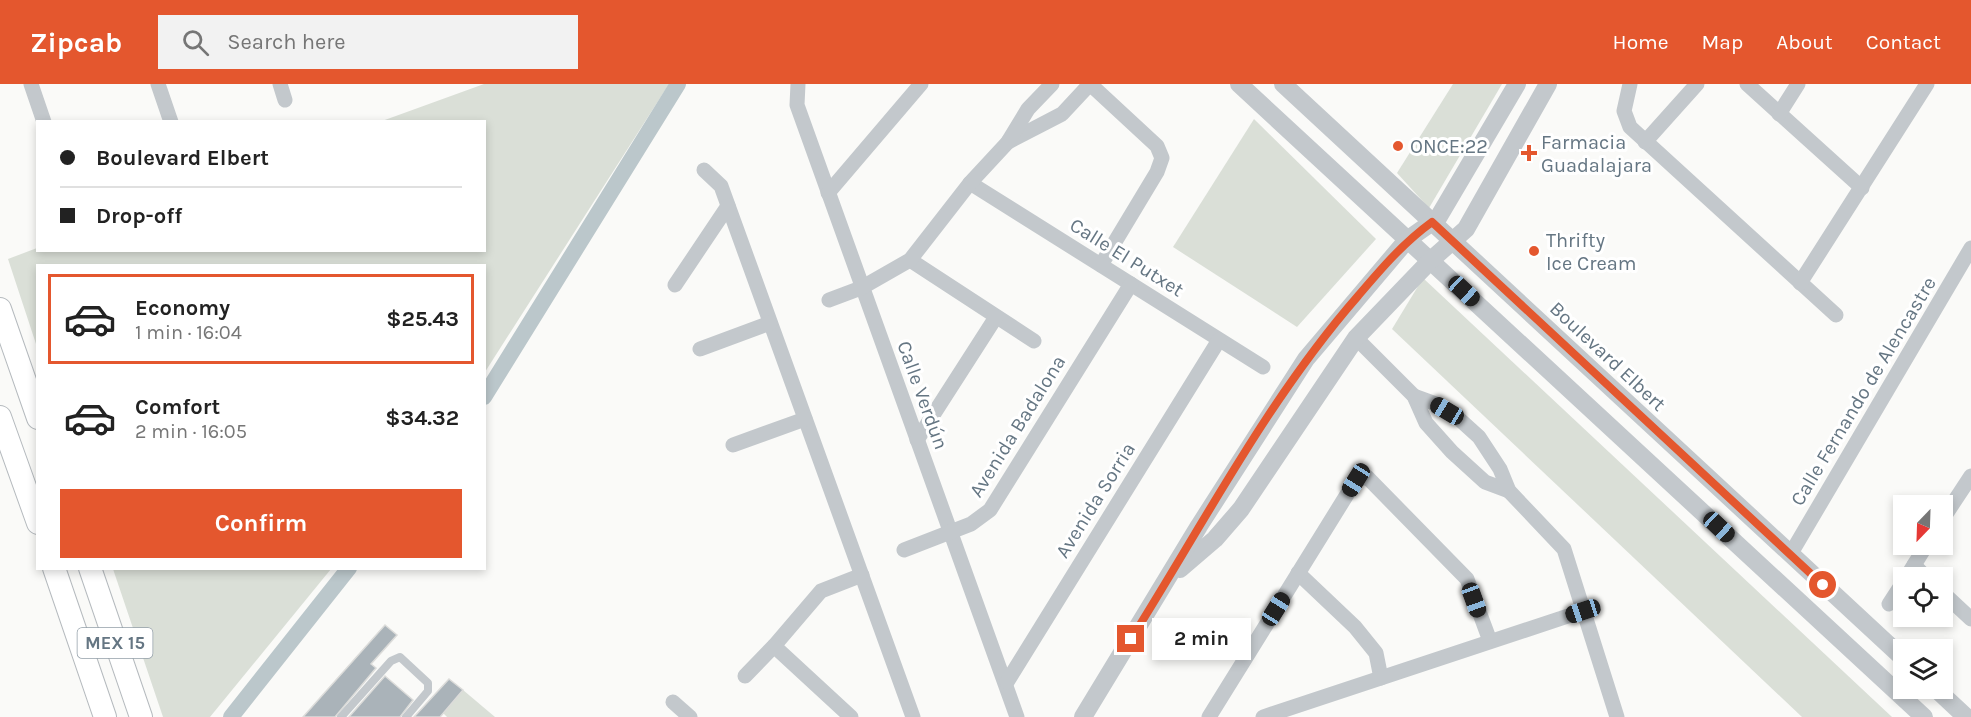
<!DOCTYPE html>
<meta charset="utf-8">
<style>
:root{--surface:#fff;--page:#f2f2f2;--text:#222;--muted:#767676;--line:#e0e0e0;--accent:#e4572e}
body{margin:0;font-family:Karla,sans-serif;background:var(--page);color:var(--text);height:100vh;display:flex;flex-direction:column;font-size:22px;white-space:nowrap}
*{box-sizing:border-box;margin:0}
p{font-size:20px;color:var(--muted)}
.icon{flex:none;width:33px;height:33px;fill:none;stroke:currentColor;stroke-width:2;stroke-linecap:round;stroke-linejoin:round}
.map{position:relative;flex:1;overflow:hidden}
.panel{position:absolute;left:36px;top:180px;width:450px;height:306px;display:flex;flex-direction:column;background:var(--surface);border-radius:0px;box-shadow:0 3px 9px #0003}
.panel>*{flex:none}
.guide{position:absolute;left:36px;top:36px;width:450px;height:132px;border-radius:0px;box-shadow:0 3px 9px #0003;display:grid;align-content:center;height:132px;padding:0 24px;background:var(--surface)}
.needle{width:39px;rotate:203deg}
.fabs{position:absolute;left:1893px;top:411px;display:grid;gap:12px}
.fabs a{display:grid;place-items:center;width:60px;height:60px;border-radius:0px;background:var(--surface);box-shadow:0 3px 9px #0003;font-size:30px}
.end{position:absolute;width:27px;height:27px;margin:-14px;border:8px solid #e4572e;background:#fff;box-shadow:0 0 0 3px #fff}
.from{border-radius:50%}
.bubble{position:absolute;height:42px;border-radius:0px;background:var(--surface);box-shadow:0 3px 9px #0003;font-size:20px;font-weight:700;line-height:42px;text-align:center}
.car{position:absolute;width:18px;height:36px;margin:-18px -9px;border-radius:8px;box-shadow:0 0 4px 2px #0007;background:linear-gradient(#222 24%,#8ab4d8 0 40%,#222 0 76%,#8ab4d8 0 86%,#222 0)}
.guide b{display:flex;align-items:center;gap:21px;height:57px;font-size:22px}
.guide b+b{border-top:2px solid var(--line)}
.guide i{width:15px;height:15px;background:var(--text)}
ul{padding:10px 0 0;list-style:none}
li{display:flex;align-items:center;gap:18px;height:90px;margin:0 12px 9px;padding:0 12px;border:3px solid transparent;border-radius:0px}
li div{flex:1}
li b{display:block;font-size:22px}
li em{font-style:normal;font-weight:700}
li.active{border-color:var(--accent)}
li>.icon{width:54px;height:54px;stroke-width:1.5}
.cta{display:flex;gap:12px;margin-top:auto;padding:12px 24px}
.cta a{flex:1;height:69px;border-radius:0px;background:var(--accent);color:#fff;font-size:24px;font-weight:700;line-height:69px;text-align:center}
header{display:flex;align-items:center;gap:36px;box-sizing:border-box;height:84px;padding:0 30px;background:var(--accent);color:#fff}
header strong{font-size:28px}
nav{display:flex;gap:33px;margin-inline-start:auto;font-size:21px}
.search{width:420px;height:54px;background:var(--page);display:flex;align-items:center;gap:15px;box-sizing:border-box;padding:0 21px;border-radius:0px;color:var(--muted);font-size:22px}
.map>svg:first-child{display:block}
</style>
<header>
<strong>Zipcab</strong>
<div class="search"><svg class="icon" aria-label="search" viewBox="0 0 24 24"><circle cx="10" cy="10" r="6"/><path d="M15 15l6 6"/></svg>Search here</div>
<nav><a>Home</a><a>Map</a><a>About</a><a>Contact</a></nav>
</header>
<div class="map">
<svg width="1971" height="633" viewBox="0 0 1971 633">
<rect width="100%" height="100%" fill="#fafaf8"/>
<g fill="#dadfd7">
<path d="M484,0H669L485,288L484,182H38L37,263L8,175L37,164L484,166V38L382,37Z"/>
<path d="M1453,0H1502L1429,124L1397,89Z"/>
<path d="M1254,35L1376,155L1297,243L1173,163Z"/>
<path d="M1423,194L1892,633H1802L1392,245Z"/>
<path d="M113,485V484L331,485L210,633H163Z"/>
<path d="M463,606L495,633H447L443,629Z"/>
</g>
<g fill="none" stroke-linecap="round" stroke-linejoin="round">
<g stroke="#bbc7cb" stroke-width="16">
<path d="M484,313L678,0"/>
<path d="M231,633L349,484"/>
</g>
</g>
<g fill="#aab3b9" stroke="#dcdcda" stroke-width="1.5">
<path d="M385,541L397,551L371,580L376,584L335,633H303Z"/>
<path d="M385,592L413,616L400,633H349Z"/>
<path d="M449,595L463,606L440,633H414Z"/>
</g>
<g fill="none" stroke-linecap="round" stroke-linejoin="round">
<defs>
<g id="primary">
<path d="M0,225L38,334"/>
<path d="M0,333L38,439"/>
<path d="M54,484L105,633"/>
<path d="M90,484L141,633"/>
</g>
</defs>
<use href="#primary" stroke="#b5babe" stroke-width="24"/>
<path stroke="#c3c8cc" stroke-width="8" d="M341,633L391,577L400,573L428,599V607L406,633"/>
<g stroke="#c3c8cc" stroke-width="15">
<path d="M31,0L44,38"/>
<path d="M158,0L171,38"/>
<path d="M280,0L285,16"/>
<path d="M798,0L797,21L1017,633"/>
<path d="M1630,0L1624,27L1630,43L1836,231"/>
<path d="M1747,0L1862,104"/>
<path d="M1779,30L1798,0"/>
<path d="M1008,58L1062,30L1090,0L1157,62L1162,74L1157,88L1101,181"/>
<path d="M1645,58L1697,0"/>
<path d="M704,86L721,102L913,633"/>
<path d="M970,99L1263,283"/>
<path d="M828,109L921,0"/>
<path d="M910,176L1034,257"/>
<path d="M1800,199L1927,0"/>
<path d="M675,201L728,122"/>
<path d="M829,216L861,204L910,176L970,99L1008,58L1028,25L1052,0"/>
<path d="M1356,254L1414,312L1426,339L1452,368L1485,398L1509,407"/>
<path d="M700,265L770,239"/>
<path d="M1414,312L1436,320L1458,334L1479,353L1500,385L1509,407L1564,465L1617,633"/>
<path d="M917,356L996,233"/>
<path d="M733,361L805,335"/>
<path d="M1942,436L1971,392"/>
<path d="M904,466L971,440L990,426L1131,200"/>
<path d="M1790,471L1971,164"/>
<path d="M1914,481L1927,494"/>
<path d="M1298,489L1355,543L1376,569L1381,594"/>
<path d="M1906,494L1927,460"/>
<path d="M1942,508L1971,535"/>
<path d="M1889,520L1904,497"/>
<path d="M774,562L821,507L862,491"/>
<path d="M745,592L774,562L851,633"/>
<path d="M1007,598L1219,256"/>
<path d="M673,618L690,633"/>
<path d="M1209,633L1356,396L1367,393L1467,495L1490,557"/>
<path d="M1263,633L1583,527"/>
</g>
<g stroke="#c3c8cc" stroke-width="18">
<path d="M1239,0L1924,633"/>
<path d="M1283,0L1904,575"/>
<path d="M1180,485L1215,455L1241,425L1356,254L1431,176L1466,145L1548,0"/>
<path d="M1935,604L1966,633"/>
<path d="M1083,633L1199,442L1306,275L1407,156L1438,134L1517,0"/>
</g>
<use href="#primary" stroke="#fff" stroke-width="22"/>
</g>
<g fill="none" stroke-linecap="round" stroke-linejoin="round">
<path stroke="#e4572e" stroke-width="8" d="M1131,555C1204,439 1268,315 1358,212C1381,185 1403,159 1432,138L1823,501"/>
</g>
<g fill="#e4572e" stroke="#fff" stroke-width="2">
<circle cx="1398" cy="62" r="6"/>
<path d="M1526 60h6v6h6v6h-6v6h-6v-6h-6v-6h6z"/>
<circle cx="1534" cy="167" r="6"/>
</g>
<g text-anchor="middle" stroke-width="6" stroke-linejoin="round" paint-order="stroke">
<rect fill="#fff" stroke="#939fa8" stroke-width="1.5" x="77.5" y="544" width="75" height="30" rx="4.5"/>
<g font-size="18" font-weight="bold" fill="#657683">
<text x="115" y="565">MEX 15</text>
</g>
<g font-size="20" fill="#657683" stroke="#fff" text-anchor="start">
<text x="1541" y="65">Farmacia<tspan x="1541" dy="23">Guadalajara</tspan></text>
<text x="1410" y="69">ONCE:22</text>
<text x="1546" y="163">Thrifty<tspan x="1546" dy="23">Ice Cream</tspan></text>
</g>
<g font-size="20" fill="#657683" stroke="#fff">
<text transform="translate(1127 173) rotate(32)" y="7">Calle El Putxet</text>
<text transform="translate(1608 272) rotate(43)" y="7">Boulevard Elbert</text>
<text transform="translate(1863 307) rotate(-59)" y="7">Calle Fernando de Alencastre</text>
<text transform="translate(923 311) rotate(70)" y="7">Calle Verdún</text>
<text transform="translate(1017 342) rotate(-58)" y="7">Avenida Badalona</text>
<text transform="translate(1095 416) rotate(-58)" y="7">Avenida Sorria</text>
</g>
</g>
</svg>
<div class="fabs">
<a><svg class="needle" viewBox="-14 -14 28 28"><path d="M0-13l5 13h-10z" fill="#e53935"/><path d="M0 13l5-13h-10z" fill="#767676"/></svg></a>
<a><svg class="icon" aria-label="locate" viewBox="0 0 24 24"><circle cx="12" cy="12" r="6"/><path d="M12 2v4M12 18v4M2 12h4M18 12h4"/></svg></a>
<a><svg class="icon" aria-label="layers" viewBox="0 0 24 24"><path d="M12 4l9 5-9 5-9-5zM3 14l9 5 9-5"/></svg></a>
</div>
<i class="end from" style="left:1823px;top:501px"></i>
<i class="end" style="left:1131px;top:555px"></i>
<div class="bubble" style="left:1152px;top:534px;width:99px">2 min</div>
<i class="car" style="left:1464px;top:207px;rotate:133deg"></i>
<i class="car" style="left:1447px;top:327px;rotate:301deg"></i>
<i class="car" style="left:1356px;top:396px;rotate:212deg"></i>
<i class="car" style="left:1719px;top:443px;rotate:133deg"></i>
<i class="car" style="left:1474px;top:516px;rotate:160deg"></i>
<i class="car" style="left:1276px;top:525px;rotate:32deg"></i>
<i class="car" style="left:1583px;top:527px;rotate:252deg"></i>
<div class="guide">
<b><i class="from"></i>Boulevard Elbert</b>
<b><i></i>Drop-off</b>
</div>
<section class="panel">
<ul>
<li class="active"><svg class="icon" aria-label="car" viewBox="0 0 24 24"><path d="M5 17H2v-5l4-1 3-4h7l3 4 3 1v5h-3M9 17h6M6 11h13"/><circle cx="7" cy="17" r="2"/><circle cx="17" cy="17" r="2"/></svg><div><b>Economy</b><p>1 min · 16:04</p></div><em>$25.43</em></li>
<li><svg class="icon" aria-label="car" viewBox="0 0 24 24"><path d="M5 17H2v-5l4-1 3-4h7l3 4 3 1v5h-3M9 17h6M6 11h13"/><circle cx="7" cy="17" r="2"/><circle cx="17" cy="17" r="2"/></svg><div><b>Comfort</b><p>2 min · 16:05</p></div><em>$34.32</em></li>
</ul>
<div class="cta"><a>Confirm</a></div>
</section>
</div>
